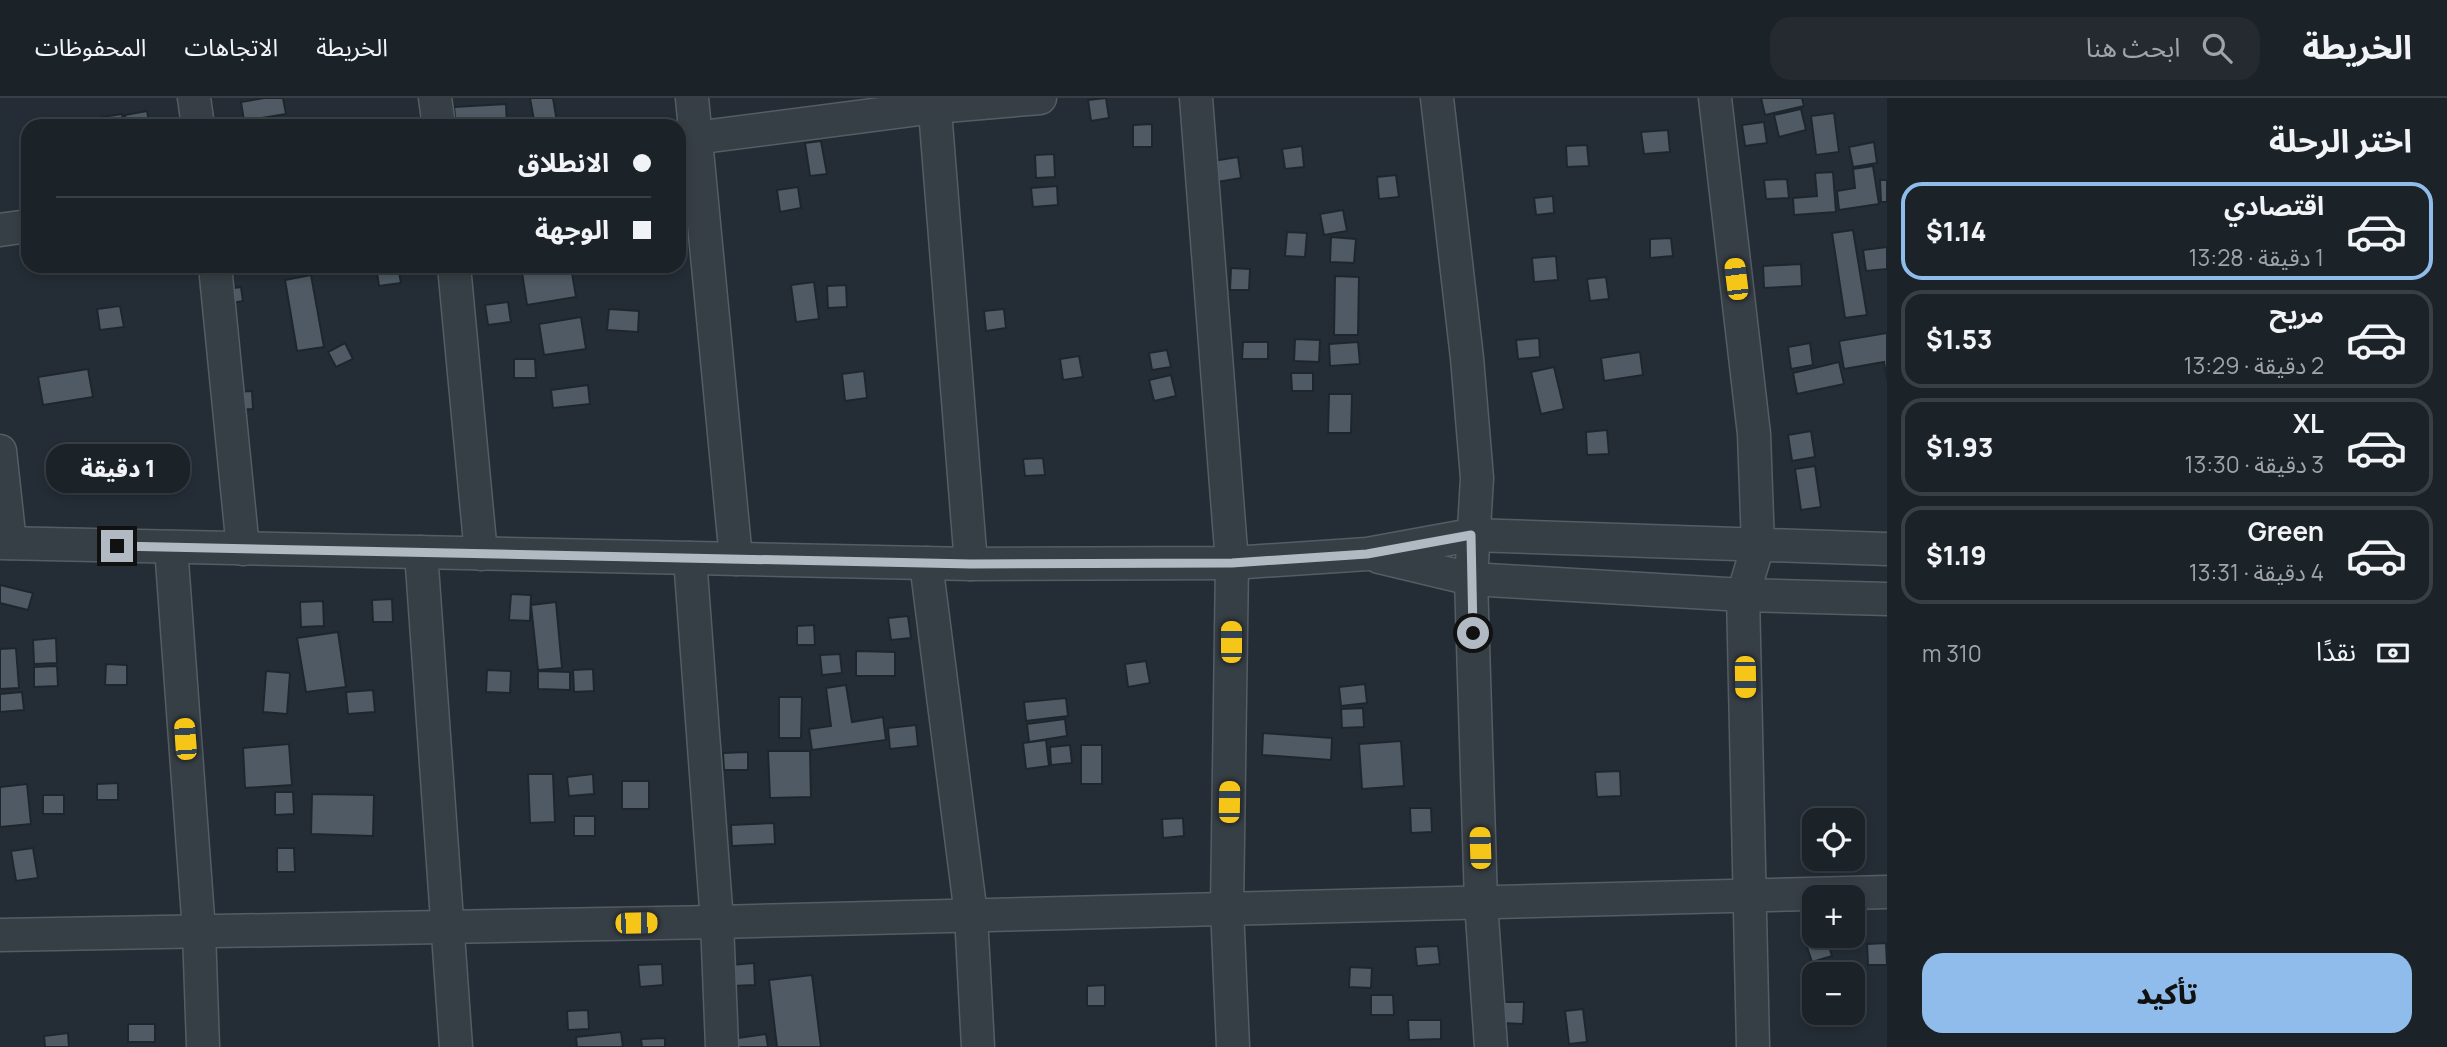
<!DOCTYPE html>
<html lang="ar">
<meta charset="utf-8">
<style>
:root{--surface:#1b2228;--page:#242a30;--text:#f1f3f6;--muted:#a0a4a8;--line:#393f45;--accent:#8fbcea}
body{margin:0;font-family:Manrope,"Noto Sans Arabic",sans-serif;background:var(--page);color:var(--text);direction:rtl;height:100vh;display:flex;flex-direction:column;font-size:26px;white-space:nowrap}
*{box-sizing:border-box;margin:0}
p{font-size:23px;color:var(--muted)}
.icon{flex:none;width:38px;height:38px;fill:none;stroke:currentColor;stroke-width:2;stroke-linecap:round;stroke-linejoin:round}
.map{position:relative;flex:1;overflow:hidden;direction:ltr}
.side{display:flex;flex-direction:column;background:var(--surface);width:560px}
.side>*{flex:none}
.guide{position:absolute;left:21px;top:21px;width:665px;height:154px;border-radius:21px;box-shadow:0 4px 10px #0003,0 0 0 2px var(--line);direction:rtl;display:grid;align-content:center;height:154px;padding:0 35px;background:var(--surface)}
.tools{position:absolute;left:1802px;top:710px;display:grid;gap:14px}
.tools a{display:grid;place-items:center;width:63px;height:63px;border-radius:14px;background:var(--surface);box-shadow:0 4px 10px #0003,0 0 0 2px var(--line);font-size:35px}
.end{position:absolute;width:32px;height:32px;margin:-16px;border:9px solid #b1bac3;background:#111;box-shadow:0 0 0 4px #111}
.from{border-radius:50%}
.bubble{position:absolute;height:49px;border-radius:21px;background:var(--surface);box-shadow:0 4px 10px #0003,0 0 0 2px var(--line);font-size:23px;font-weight:800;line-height:49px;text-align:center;direction:rtl}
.car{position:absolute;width:21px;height:42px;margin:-21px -10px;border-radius:9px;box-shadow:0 0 5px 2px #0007;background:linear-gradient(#f5c518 24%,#345 0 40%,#f5c518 0 76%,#345 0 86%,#f5c518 0)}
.guide b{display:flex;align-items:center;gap:24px;height:66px;font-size:26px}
.guide b+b{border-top:2px solid var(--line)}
.guide i{width:18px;height:18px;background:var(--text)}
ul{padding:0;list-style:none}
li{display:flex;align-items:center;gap:21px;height:98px;margin:0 14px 10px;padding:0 21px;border:4px solid var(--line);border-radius:21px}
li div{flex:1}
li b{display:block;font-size:26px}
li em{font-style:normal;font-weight:800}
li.on{border-color:var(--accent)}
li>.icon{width:63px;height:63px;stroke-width:1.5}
h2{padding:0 35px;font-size:32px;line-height:84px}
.pay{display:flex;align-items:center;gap:18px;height:77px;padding:0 35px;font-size:26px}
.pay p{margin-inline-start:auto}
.action{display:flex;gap:14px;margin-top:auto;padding:14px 35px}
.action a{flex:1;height:80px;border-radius:21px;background:var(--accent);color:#111;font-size:28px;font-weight:800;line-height:80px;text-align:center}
header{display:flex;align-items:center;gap:42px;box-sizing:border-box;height:98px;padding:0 35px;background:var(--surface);border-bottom:2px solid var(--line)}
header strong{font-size:33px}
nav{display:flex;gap:38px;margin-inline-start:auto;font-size:24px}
.search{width:490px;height:63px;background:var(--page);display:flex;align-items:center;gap:18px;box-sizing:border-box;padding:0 24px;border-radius:21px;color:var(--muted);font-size:26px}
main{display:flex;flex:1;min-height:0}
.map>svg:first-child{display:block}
</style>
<header>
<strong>الخريطة</strong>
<div class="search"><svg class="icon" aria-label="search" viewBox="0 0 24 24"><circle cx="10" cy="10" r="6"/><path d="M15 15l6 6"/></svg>ابحث هنا</div>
<nav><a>الخريطة</a><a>الاتجاهات</a><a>المحفوظات</a></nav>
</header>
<main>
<section class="side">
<h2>اختر الرحلة</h2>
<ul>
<li class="on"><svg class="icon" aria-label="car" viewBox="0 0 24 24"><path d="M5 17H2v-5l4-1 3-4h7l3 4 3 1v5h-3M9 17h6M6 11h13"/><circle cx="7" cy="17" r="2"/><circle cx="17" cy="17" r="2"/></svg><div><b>اقتصادي</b><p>1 دقيقة · 13:28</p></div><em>$1.14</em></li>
<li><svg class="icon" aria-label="car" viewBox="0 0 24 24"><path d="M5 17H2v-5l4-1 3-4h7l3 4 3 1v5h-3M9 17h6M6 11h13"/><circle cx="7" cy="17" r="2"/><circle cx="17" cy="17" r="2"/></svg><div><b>مريح</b><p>2 دقيقة · 13:29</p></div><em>$1.53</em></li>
<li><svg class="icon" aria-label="car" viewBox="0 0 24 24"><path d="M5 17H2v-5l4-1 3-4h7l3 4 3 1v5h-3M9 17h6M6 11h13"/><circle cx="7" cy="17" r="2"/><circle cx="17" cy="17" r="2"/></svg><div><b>XL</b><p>3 دقيقة · 13:30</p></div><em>$1.93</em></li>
<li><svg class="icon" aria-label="car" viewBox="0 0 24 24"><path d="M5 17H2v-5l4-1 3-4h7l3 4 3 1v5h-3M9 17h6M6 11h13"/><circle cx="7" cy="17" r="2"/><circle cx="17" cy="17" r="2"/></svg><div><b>Green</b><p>4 دقيقة · 13:31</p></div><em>$1.19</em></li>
</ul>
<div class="pay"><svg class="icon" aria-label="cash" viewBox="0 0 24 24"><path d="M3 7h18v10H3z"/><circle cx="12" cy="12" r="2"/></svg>نقدًا<p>310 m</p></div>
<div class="action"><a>تأكيد</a></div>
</section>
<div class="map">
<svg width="1887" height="949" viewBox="0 0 1887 949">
<rect width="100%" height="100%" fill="#242d36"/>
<g fill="#4f5a64" stroke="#1e262d" stroke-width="2">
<path d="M264,0H283L286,16L244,23L241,4Z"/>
<path d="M530,0H553L557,24L535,28Z"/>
<path d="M1106,0L1109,20L1091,23L1088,2Z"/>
<path d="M1761,0H1802L1804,8L1765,17Z"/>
<path d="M506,6L507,28H456L454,9Z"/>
<path d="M1801,11L1806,32L1779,39L1774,17Z"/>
<path d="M147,13L150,28H126L125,17Z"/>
<path d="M1834,15L1839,54L1816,57L1811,18Z"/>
<path d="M122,16L124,28H90L89,21Z"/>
<path d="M78,21L79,28H54V25Z"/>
<path d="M1764,24L1767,45L1745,48L1742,27Z"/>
<path d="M1152,26V49H1133V27Z"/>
<path d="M1668,32L1670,54L1644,56L1641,34Z"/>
<path d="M821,43L827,76L810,78L805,45Z"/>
<path d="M1874,44L1877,65L1853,69L1849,49Z"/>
<path d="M1587,47L1589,68L1567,69L1566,48Z"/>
<path d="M1302,48L1304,69L1285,71L1282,51Z"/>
<path d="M1054,56L1055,79L1036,80L1035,57Z"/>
<path d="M1238,59L1241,80L1217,84L1213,63Z"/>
<path d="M1873,68L1879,106L1839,112L1837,93L1855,90L1853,71Z"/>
<path d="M1833,74L1836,114L1794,117L1793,100L1817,98L1815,75Z"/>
<path d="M1396,77L1399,99L1379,101L1377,79Z"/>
<path d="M1787,81L1789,100L1766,101L1764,82Z"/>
<path d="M1880,82H1887V104H1881Z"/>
<path d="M1057,88L1058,107L1033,109L1031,90Z"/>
<path d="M798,89L801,110L780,114L777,92Z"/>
<path d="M1553,98L1554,115L1536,117L1534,100Z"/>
<path d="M1343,112L1347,133L1324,137L1320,116Z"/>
<path d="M1853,132L1867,217L1845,220L1832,135Z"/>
<path d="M1287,134L1307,135L1305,159L1285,158Z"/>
<path d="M1331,139L1356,141L1354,165L1330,164Z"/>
<path d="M1671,140L1673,158L1650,160V141Z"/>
<path d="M1887,149V171L1866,173L1863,152Z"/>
<path d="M1556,158L1558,182L1534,184L1532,160Z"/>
<path d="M1801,166L1802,188L1764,190L1763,168Z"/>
<path d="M376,168H398L401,185L379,188Z"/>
<path d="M521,168H571L576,199L527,207Z"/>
<path d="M1231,170L1250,171L1249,192H1230Z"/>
<path d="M311,177L324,249L297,253L285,182Z"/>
<path d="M1335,178L1359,179L1358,237H1334Z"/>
<path d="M1606,179L1609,201L1590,203L1587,181Z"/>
<path d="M814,184L819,221L796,224L791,187Z"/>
<path d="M846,187L847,209L828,210L827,188Z"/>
<path d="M241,189L243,203L222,207L219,192Z"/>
<path d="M508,204L511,224L488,227L485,207Z"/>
<path d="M120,208L124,229L100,232L97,211Z"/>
<path d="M609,211L639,213L638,234L607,232Z"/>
<path d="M1004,211L1006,230L986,233L984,213Z"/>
<path d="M581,219L586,251L544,257L539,226Z"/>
<path d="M1887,235V282L1884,264L1844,271L1839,243Z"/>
<path d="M1539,240L1540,259L1518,261L1516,242Z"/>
<path d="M1295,241L1320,242L1319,264L1294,263Z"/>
<path d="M1243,244H1268V261H1242Z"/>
<path d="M1358,244L1360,266L1330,268L1329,246Z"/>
<path d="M345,245L353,261L336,269L328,254Z"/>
<path d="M1810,245L1813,267L1791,271L1788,249Z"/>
<path d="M1167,252L1171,269L1152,272L1149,255Z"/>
<path d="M1640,254L1643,277L1604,283L1601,260Z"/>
<path d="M1079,258L1083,279L1063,282L1060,261Z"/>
<path d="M514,261H535L536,280H514Z"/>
<path d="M1839,264L1844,286L1797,296L1793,275Z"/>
<path d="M1554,269L1564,311L1541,316L1531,274Z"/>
<path d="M88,271L93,299L43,307L38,279Z"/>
<path d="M864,273L867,300L845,303L842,276Z"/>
<path d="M1291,275H1313V293H1292Z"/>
<path d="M1171,277L1176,298L1154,303L1149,282Z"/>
<path d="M588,287L590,306L553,310L551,292Z"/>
<path d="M252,293L253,311L236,312L234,294Z"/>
<path d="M1329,296H1352L1351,335H1328Z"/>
<path d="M1607,332L1609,356L1587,357L1586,334Z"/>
<path d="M1811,333L1815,359L1792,363L1788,337Z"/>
<path d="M1043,360L1045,377L1025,378L1023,361Z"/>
<path d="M1815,368L1821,409L1801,412L1795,371Z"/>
<path d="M0,487L33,495L28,512L0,505Z"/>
<path d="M511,496L531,497L530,523L509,522Z"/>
<path d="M392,501L393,524H373L372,502Z"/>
<path d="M323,503L324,528L301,529L300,504Z"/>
<path d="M556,504L562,570L538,572L531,507Z"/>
<path d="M908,518L911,540L891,542L888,520Z"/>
<path d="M814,527L815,547H797V528Z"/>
<path d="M338,534L346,589L306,594L297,540Z"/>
<path d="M56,540L57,565L34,566L33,542Z"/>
<path d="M16,550L19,590L0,591V551Z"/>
<path d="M856,553L895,554V578H856Z"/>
<path d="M840,556L842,575L822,577L820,557Z"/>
<path d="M1146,563L1150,585L1128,589L1125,566Z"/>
<path d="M106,566L127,567V587H105Z"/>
<path d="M57,568L58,588L34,589V569Z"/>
<path d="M593,571L594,593L574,594L573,572Z"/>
<path d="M487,572L511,573L510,595L486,594Z"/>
<path d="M266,573L290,575L287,616L263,614Z"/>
<path d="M538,573L570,574V592L538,591Z"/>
<path d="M1365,586L1367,605L1341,608L1339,589Z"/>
<path d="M846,587L852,624L883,619L886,642L812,652L809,631L831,628L826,590Z"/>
<path d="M373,592L375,614L348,616L346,594Z"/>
<path d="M22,594L24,612L0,614V596Z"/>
<path d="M779,599H802L801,640H779Z"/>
<path d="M1066,600L1068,618L1026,623L1024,604Z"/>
<path d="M1363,610L1364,629L1342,630L1341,611Z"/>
<path d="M1065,621L1067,638L1029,644L1027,626Z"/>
<path d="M916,627L918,648L890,651L888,630Z"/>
<path d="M1263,635L1332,640L1331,662L1262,657Z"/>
<path d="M1046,642L1049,668L1026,671L1023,645Z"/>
<path d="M1401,643L1404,688L1362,691L1359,646Z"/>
<path d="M289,646L292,687L245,690L243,650Z"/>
<path d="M1070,647L1072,665L1051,667L1050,649Z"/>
<rect x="1081" y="647" width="21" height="39"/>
<path d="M768,653H810L811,699L770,700Z"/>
<path d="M748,654V672H724L723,655Z"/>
<path d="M1620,673L1621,698L1597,699L1595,674Z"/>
<path d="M528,676H553L555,724L530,725Z"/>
<path d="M593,676L594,696L569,698L567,679Z"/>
<rect x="622" y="683" width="27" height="28"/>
<path d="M118,685V702H97V686Z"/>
<path d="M27,686L31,726L0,729V689Z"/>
<path d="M275,694H293L294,716L275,717Z"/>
<path d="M312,696L374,697L373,738L311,736Z"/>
<rect x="43" y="697" width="21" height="19"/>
<path d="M1410,710H1431L1432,734L1411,735Z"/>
<rect x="574" y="718" width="21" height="20"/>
<path d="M1183,720L1184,738L1163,740L1162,721Z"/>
<path d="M774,725L775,746L732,748L731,727Z"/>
<path d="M33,750L38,780L16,783L11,753Z"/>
<path d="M277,750H294L295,774H277Z"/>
<path d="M1826,838L1832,858L1812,864L1805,843Z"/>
<path d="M1886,845L1887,867H1868L1867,846Z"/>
<path d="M1438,848L1440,866L1417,868L1415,849Z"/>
<path d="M754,865L755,887L732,888L731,867Z"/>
<path d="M662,866L663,887L640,889L638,867Z"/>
<path d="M1350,869L1372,870L1371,890L1349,889Z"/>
<path d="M812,877L821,949H777L769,882Z"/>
<path d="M1105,887V908H1087V888Z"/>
<path d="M1853,895L1858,916L1839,917L1853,915Z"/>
<path d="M1371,897H1393L1394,917H1371Z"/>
<path d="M1501,904H1524L1523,926L1501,925Z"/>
<path d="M1583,911L1587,944L1569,946L1565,913Z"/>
<path d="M588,912L589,931L568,932L567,913Z"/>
<path d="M1408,922H1441V941L1409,942Z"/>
<rect x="128" y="926" width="27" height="18"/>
<path d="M621,934L623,949H577L576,939Z"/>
<path d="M68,935L69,949H45L44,938Z"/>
<path d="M766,936L768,949H732L731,941Z"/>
<path d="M665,940V949H642L641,941Z"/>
</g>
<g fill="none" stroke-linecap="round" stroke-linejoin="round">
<defs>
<g id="minor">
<path d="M194,0L198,28"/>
<path d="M435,0L439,28"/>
<path d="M692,0L736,461"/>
<path d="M934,0L971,466"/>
<path d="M1196,0L1232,465L1227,810L1233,949"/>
<path d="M1437,0L1467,260L1477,380L1471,481L1481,804L1491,949"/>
<path d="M1715,0L1754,336L1758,447L1743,497L1753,949"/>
<path d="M679,42L935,9L1040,0"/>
<path d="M0,132L28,128"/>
<path d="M215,168L243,451"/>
<path d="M454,168L481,456"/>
<path d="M0,353L10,445"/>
<path d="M0,445L971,466L1232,465L1367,456L1471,437L1887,451"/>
<path d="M171,449L199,833L203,949"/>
<path d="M421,454L456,949"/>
<path d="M1379,459L1471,481L1743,497L1887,501"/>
<path d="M690,460L717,824L722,949"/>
<path d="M926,465L971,817L978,949"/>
<path d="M0,837L717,824L1887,794"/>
</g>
</defs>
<use href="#minor" stroke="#545d64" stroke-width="35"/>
<use href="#minor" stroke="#373f46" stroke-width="32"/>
</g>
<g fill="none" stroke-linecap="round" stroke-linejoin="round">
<path stroke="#b1bac3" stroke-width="9" d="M117,448L971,466L1232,465L1367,456L1471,437L1473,535"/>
</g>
</svg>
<div class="tools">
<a><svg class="icon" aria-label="locate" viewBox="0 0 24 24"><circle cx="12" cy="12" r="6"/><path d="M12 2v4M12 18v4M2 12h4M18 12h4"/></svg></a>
<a>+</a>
<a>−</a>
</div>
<i class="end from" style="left:1473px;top:535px"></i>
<i class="end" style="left:117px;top:448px"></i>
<div class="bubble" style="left:46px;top:346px;width:144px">1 دقيقة</div>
<i class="car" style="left:1736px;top:181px;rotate:353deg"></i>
<i class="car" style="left:1231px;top:544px;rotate:0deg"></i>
<i class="car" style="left:1745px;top:579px;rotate:179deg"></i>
<i class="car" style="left:185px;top:641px;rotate:356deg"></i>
<i class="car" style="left:1229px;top:704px;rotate:1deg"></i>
<i class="car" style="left:1480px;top:750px;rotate:358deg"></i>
<i class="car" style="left:636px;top:825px;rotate:89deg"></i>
<div class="guide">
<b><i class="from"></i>الانطلاق</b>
<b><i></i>الوجهة</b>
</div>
</div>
</main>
